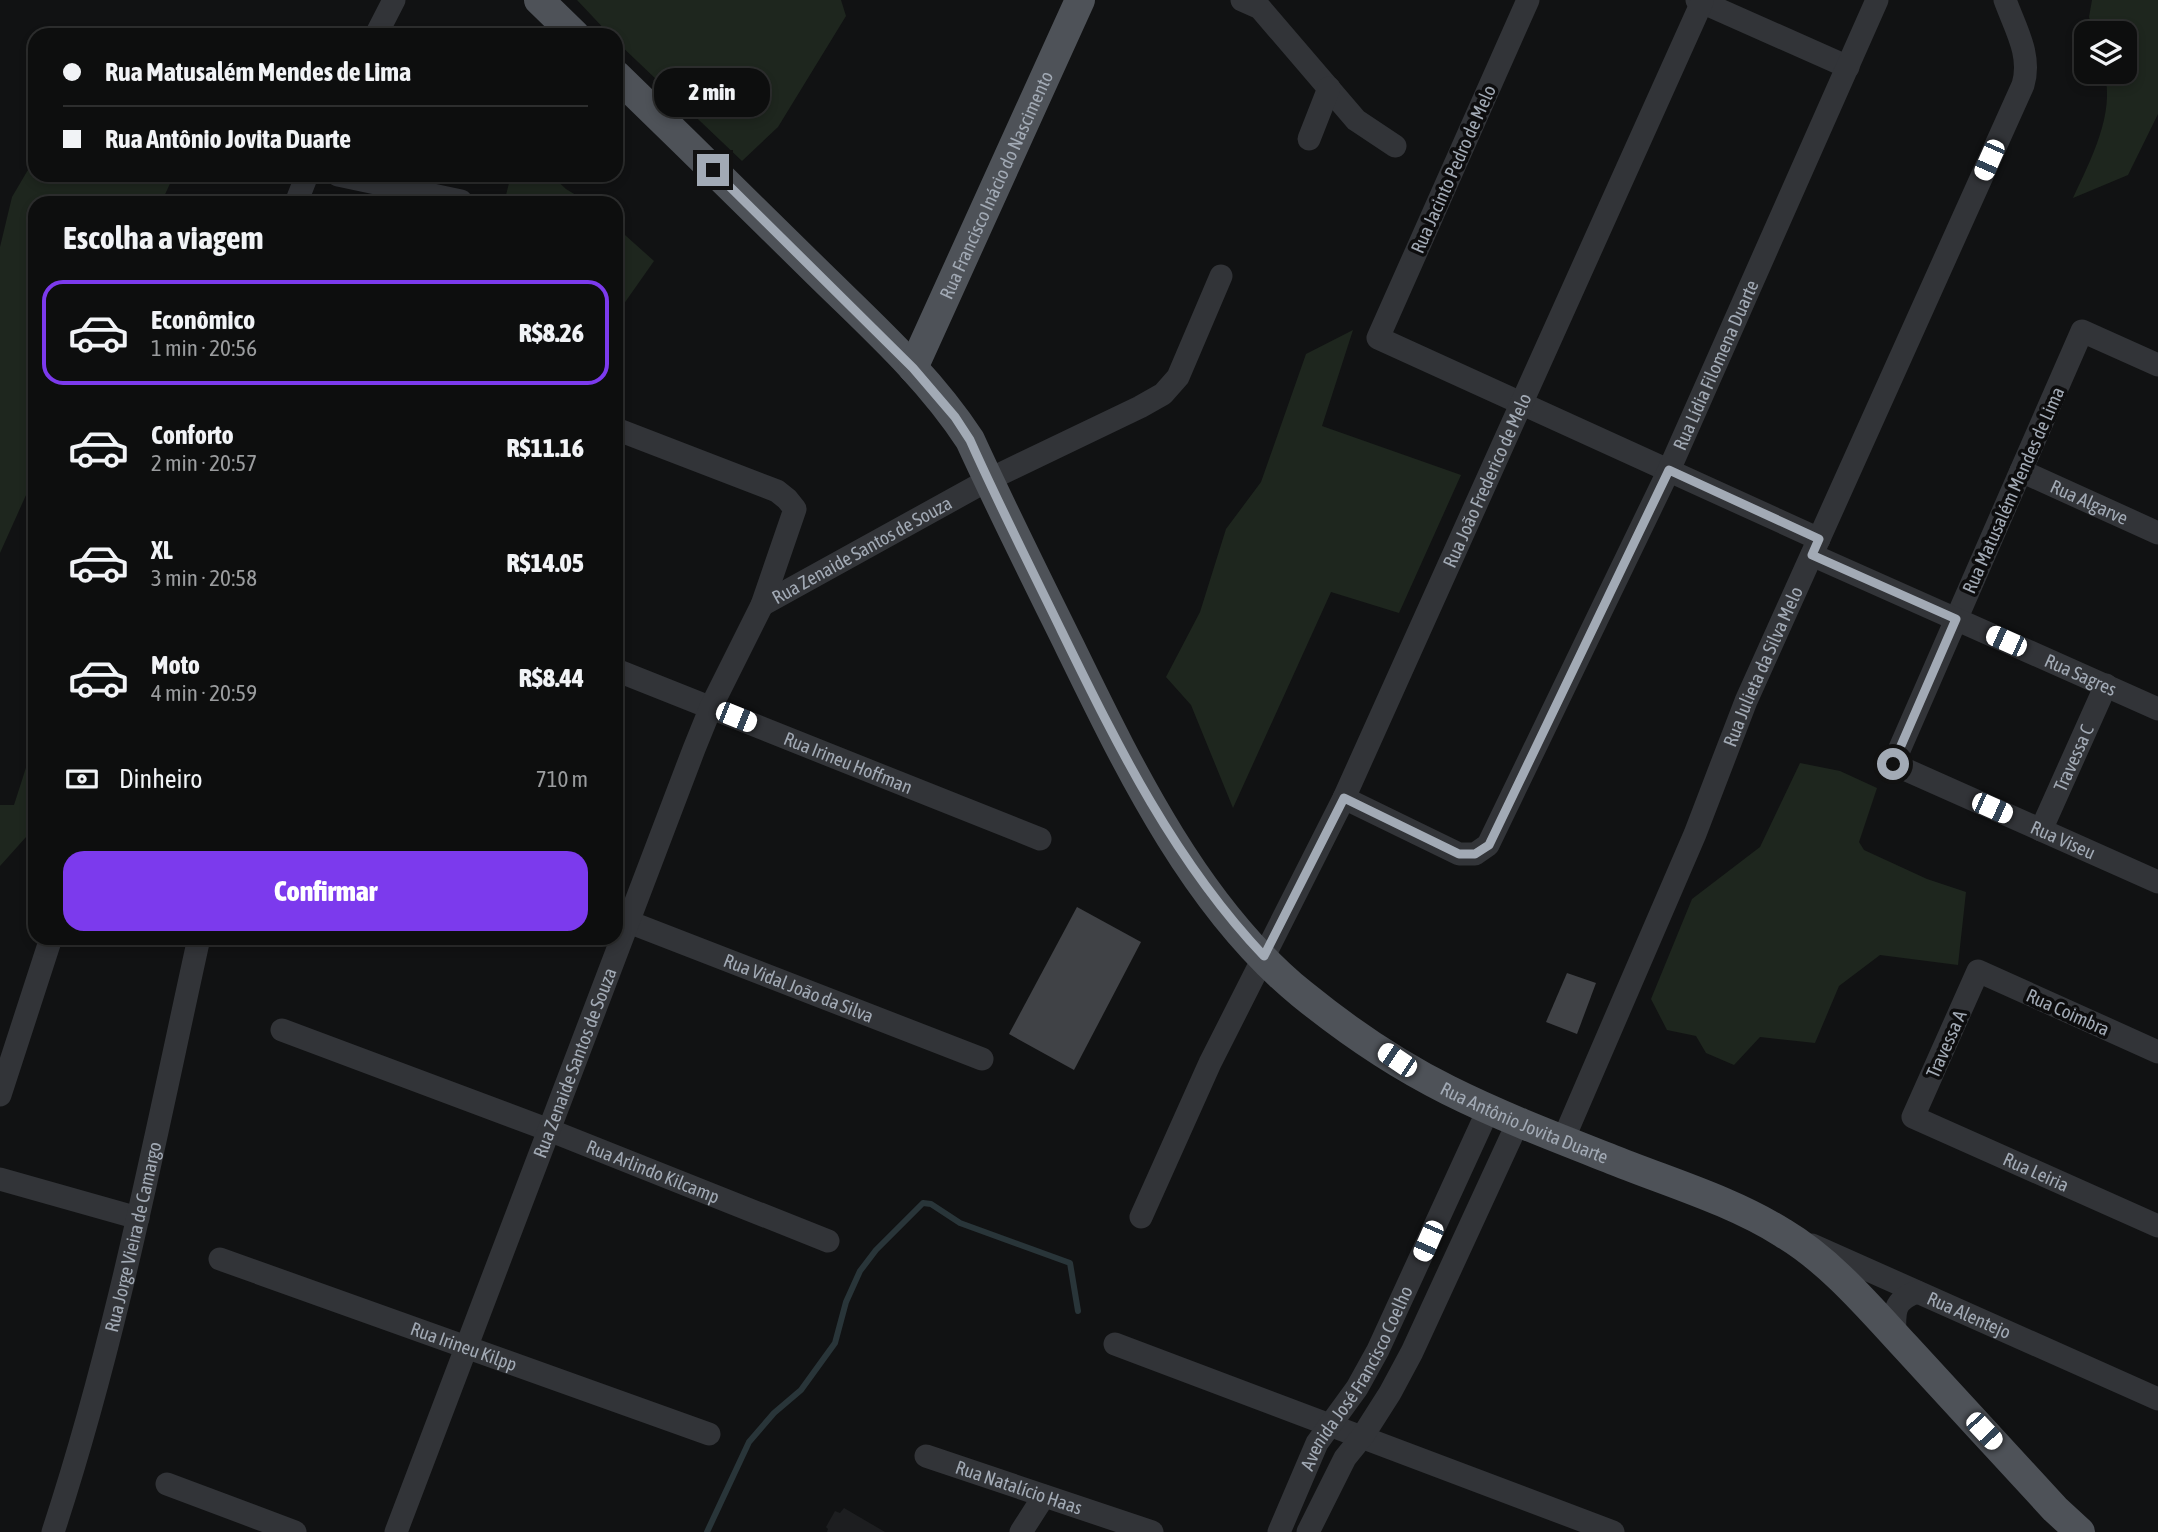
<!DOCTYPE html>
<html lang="pt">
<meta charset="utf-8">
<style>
:root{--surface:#0d0e0e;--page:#161717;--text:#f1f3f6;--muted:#9a9c9e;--line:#2d2e2e;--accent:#7c3aed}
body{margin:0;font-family:"Asap Condensed",sans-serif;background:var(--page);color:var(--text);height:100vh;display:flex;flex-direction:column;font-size:26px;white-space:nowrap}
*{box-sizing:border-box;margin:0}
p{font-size:23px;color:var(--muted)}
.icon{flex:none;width:38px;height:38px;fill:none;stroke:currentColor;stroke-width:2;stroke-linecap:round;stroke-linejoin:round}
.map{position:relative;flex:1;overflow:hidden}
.sheet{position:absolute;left:28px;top:196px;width:595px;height:749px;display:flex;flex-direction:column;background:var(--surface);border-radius:21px;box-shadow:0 4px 10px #0003,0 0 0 2px var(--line)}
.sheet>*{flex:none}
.hud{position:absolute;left:28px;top:28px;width:595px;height:154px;border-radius:21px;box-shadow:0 4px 10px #0003,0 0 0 2px var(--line);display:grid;align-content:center;height:154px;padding:0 35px;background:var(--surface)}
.controls{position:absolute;left:2074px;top:21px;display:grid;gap:14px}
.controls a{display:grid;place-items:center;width:63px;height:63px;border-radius:14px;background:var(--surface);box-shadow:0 4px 10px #0003,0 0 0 2px var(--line);font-size:35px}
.end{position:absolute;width:32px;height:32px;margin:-16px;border:9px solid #a2aab5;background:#111;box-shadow:0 0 0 4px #111}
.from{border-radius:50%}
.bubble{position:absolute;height:49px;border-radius:21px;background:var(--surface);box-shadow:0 4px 10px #0003,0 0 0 2px var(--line);font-size:23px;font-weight:800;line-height:49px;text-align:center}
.car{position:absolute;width:21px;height:42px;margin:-21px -10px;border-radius:9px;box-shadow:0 0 5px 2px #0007;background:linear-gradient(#fff 24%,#345 0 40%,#fff 0 76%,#345 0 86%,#fff 0)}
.hud b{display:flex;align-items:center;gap:24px;height:66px;font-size:26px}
.hud b+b{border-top:2px solid var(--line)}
.hud i{width:18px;height:18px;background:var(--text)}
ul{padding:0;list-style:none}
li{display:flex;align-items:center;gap:21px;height:105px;margin:0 14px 10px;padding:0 21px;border:4px solid transparent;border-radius:21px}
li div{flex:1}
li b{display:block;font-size:26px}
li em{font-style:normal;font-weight:800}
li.selected{border-color:var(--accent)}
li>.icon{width:63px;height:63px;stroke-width:1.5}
h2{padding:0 35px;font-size:32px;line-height:84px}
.pay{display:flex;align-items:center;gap:18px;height:77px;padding:0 35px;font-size:26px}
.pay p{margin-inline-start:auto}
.cta{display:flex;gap:14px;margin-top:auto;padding:14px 35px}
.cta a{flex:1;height:80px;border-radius:21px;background:var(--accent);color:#fff;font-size:28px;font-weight:800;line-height:80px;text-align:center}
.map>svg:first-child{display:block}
</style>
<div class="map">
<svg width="2158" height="1532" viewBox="0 0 2158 1532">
<rect width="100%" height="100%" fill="#111213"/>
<path fill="#1d1e20" d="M844,1508L885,1532H827L828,1529L826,1527L835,1511L840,1513Z"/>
<g fill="#1e261e">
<path d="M577,0H841L846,16L778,127L742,161L616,41V35H610Z"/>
<path d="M2092,0H2158V114L2128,175L2073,198C2090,161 2116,113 2104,72H2124V33H2094L2089,17Z"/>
<path d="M35,158V175H174L161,203H35V475L0,553V247L12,197Z"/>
<path d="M511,175H551L566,189L589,203H504Z"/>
<path d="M616,227L654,261L616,315Z"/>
<path d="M1353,330L1322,426L1461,475L1399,613L1331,592L1233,808L1191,705L1166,677L1200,612L1226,529L1261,482L1306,354Z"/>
<path d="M32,749H35V827L0,866V805H14Z"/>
<path d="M1800,763L1840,771L1877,788L1859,842L1864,850L1927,879L1966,892L1958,965L1880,955L1839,986L1815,1043L1760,1037L1734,1065L1706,1053L1696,1036L1667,1030L1651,999L1692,899L1760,847Z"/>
</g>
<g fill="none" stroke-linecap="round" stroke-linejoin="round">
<path stroke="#293539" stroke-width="6" d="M707,1532L749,1442L774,1413L801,1390L835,1343L846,1302L860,1271L876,1250L923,1203L931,1204L960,1223L1070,1263L1078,1311"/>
</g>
<g fill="#404246">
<path d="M1077,907L1141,942L1074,1070L1009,1034Z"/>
<path d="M1567,973L1596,983L1577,1034L1546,1022Z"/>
</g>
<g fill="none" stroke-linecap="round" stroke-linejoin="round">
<g stroke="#323438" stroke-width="23">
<path d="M1242,0L1260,8L1356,120L1395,146"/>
<path d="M1528,0L1378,338L1819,539"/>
<path d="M1697,0L1848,67"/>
<path d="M376,35L394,0"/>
<path d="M1309,139L1329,88"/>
<path d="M338,175L461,201"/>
<path d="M296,203L307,175"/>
<path id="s1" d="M2158,365L2082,331L1893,764L2158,882"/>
<path id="s2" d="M2021,471L2158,533"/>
<path id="s3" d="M1812,555L2158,709"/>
<path id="s4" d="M762,605L988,480L1140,407L1163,394L1178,377L1221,276"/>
<path id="s5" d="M616,670L1040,839"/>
<path id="s6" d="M1344,798L1459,854H1475L1488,845L1669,470L1877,0"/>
<path id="s7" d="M2041,830L2106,685"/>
<path id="s8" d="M616,917L982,1059"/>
<path id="s9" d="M282,1030L549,1130L828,1241"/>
<path id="s10" d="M2158,1052L1978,971L1913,1117L2158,1226"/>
<path d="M0,1095L51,938"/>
<path id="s11" d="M1563,1140L1695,834L1746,701L2023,85C2032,55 2015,28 2005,0"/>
<path d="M0,1179L138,1218"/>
<path id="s12" d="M1141,1217L1210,1063L1344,798L1702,2"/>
<path id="s13" d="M1812,1245L2158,1399"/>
<path id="s14" d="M220,1259L709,1434"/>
<path d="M1895,1335C1894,1313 1893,1300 1917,1292"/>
<path d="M1115,1344L1613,1532"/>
<path id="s15" d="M926,1456L1152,1532"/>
<path d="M167,1484L295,1532"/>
<path id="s16" d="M53,1532C117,1338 155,1137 199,938"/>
<path id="s17" d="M396,1532L694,749L711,707L762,605L795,509L787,499L777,491L616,429"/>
<path d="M1021,1532L1044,1496"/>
<path id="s18" d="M1279,1532L1317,1443L1357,1388L1378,1350L1489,1108"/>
<path d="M1308,1532L1345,1458L1362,1437L1390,1393L1412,1352L1519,1120"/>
</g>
<g stroke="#4e5258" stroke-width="30">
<path d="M539,0L575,35"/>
<path id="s19" d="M616,75C684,141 751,207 819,274C872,326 929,377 970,440C1002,510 1036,578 1070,647C1129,768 1196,908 1302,994C1345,1029 1398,1065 1448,1090C1502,1117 1560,1139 1616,1161C1671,1183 1732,1201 1783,1233C1830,1261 1868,1306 1905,1346C1955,1400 2005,1455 2055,1509L2080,1532"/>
<path id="s20" d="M913,368L1080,0"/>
</g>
</g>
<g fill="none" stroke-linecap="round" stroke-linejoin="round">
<path stroke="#a2aab5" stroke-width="9" d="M713,170L913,368L955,417L970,440C999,505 1031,568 1062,632C1118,747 1175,862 1264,956L1344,798L1459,854H1475L1489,845L1669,470L1819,539L1812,555L1956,619L1893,764"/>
</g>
<g text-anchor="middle" stroke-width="7" stroke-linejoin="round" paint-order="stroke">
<g font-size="19" fill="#a2aab5" stroke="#0d0d0e">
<text transform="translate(1453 169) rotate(-66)" y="7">Rua Jacinto Pedro de Melo</text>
<text dy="7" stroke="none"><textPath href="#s20" startOffset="201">Rua Francisco Inácio do Nascimento</textPath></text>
<text dy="7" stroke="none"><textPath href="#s6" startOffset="691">Rua Lídia Filomena Duarte</textPath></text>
<text dy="7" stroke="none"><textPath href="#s12" startOffset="814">Rua João Frederico de Melo</textPath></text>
<text transform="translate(2013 490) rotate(-66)" y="7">Rua Matusalém Mendes de Lima</text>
<text dy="7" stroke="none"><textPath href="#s2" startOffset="75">Rua Algarve</textPath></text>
<text dy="7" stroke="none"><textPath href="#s4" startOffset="114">Rua Zenaide Santos de Souza</textPath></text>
<text dy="7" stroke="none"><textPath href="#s11" startOffset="514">Rua Julieta da Silva Melo</textPath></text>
<text dy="7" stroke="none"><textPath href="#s3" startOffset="294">Rua Sagres</textPath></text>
<text dy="7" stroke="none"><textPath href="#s7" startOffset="79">Travessa C</textPath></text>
<text dy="7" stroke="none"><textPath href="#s5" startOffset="250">Rua Irineu Hoffman</textPath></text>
<text dy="7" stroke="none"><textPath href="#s1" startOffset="742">Rua Viseu</textPath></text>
<text dy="7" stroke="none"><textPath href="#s8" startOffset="196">Rua Vidal João da Silva</textPath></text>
<text transform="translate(2068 1012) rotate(24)" y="7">Rua Coimbra</text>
<text transform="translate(1946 1044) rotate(-66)" y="7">Travessa A</text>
<text dy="7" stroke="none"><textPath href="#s17" startOffset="502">Rua Zenaide Santos de Souza</textPath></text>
<text dy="7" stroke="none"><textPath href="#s19" startOffset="1418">Rua Antônio Jovita Duarte</textPath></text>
<text dy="7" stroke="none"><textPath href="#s10" startOffset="492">Rua Leiria</textPath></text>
<text dy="7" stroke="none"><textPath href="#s9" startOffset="397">Rua Arlindo Kilcamp</textPath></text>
<text dy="7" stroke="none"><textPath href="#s16" startOffset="306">Rua Jorge Vieira de Camargo</textPath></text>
<text dy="7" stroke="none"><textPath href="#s13" startOffset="172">Rua Alentejo</textPath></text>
<text dy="7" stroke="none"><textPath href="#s14" startOffset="259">Rua Irineu Kilpp</textPath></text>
<text dy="7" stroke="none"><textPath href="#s18" startOffset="173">Avenida José Francisco Coelho</textPath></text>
<text dy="7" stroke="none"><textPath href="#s15" startOffset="98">Rua Natalício Haas</textPath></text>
</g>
</g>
</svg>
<div class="controls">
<a><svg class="icon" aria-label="layers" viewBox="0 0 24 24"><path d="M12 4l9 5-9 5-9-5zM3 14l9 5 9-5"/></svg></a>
</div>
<i class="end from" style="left:1893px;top:764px"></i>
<i class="end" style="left:713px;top:170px"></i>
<div class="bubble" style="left:654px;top:68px;width:116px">2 min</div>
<i class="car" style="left:1989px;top:160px;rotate:204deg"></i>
<i class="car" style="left:2006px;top:641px;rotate:294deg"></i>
<i class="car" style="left:736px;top:717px;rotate:112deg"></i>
<i class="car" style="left:1992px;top:808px;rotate:114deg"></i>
<i class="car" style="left:1397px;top:1060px;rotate:304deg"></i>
<i class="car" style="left:1428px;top:1241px;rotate:204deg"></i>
<i class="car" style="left:1984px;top:1431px;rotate:137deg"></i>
<div class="hud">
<b><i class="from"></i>Rua Matusalém Mendes de Lima</b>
<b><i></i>Rua Antônio Jovita Duarte</b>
</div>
<section class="sheet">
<h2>Escolha a viagem</h2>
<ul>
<li class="selected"><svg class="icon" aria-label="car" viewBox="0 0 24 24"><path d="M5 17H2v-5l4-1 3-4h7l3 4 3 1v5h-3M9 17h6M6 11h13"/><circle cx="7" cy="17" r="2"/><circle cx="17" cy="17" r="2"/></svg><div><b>Econômico</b><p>1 min · 20:56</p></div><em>R$8.26</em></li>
<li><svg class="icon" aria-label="car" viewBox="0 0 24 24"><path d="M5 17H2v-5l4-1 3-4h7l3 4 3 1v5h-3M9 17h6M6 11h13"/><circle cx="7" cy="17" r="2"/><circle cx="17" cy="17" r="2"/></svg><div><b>Conforto</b><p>2 min · 20:57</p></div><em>R$11.16</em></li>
<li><svg class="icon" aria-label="car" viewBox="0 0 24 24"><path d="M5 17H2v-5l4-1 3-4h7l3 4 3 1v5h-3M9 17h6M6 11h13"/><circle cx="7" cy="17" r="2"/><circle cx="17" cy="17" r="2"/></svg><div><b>XL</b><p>3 min · 20:58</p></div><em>R$14.05</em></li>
<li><svg class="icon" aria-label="car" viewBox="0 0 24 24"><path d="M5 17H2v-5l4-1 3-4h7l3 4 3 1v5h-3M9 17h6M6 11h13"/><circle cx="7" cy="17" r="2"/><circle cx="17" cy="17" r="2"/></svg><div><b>Moto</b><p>4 min · 20:59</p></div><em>R$8.44</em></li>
</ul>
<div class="pay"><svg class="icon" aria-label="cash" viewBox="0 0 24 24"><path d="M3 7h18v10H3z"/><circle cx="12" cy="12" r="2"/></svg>Dinheiro<p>710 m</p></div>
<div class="cta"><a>Confirmar</a></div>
</section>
</div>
